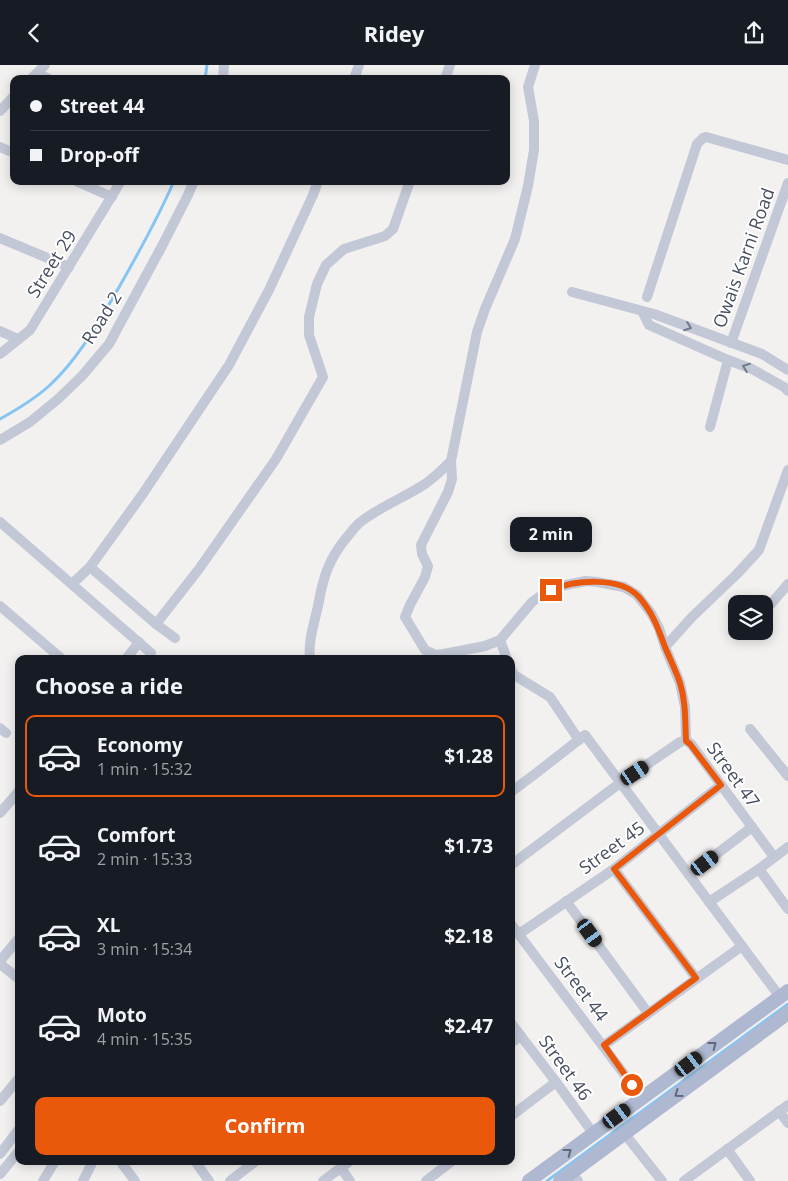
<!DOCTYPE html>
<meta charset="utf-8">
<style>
:root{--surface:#171b24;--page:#20242c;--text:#f1f3f6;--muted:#9ea1a6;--line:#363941;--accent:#ea580c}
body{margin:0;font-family:"Open Sans",sans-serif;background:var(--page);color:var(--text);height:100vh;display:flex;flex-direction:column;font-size:19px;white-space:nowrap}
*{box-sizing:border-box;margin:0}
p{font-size:16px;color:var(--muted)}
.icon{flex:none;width:28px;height:28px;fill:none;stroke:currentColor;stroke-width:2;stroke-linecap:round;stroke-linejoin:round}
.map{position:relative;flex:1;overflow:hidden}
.sheet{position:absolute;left:15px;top:590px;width:500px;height:510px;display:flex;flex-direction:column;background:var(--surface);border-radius:10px;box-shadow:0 2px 12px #0003}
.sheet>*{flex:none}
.guide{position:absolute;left:10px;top:10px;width:500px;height:110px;border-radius:10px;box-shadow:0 2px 12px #0003;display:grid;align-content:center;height:110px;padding:0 20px;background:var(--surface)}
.tools{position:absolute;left:728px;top:530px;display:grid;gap:10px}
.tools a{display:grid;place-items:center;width:45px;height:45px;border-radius:10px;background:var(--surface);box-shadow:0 2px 12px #0003;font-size:25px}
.end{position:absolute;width:22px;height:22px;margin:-11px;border:6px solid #ea580c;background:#fff;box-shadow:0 0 0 2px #fff}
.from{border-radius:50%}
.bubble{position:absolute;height:35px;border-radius:10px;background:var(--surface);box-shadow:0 2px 12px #0003;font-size:16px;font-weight:700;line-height:35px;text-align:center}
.car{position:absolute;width:15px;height:30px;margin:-15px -8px;border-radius:6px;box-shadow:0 0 4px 1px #0007;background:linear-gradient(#222 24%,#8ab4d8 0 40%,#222 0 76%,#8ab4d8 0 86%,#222 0)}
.guide b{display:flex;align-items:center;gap:18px;height:48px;font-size:19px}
.guide b+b{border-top:1px solid var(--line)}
.guide i{width:12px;height:12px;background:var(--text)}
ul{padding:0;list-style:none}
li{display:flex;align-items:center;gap:15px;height:82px;margin:0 10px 8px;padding:0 10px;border:2px solid transparent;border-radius:10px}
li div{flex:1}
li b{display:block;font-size:19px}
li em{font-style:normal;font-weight:700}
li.on{border-color:var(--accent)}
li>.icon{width:45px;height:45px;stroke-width:1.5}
h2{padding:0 20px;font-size:22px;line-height:60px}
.cta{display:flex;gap:10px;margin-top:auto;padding:10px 20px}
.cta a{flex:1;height:58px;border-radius:10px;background:var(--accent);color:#fff;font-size:20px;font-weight:700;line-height:58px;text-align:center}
header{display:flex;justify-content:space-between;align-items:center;height:65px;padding:0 20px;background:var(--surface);font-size:22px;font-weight:700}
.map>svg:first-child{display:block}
</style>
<header><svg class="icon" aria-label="back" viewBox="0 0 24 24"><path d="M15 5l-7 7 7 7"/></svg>Ridey<svg class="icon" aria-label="share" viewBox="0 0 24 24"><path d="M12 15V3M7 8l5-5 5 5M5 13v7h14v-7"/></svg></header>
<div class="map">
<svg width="788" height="1116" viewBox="0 0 788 1116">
<rect width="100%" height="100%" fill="#f3f0f0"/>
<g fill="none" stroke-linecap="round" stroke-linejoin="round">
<g stroke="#85c4f3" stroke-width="3">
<path d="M205,14L207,0"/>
<path d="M0,354C18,344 35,334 50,320C79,293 98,258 118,224C138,189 158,153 174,116"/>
<path d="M547,1116L788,939"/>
</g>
<g stroke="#c3c8d6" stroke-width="10">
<path d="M37,8L49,14"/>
<path d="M31,14L45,0"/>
<path d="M223,14L224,0"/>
<path d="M354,14L359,0"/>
<path d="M445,14L450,0"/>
<path d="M0,46L14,31"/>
<path d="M0,82L14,88"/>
<path d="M76,116L112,132"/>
<path d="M0,173L69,202"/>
<path d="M572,227L654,249L762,289L788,305"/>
<path d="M647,232L697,79L703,73L706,72L788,95"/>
<path d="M642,246L649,260L728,295L752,304L784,322L788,326"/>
<path d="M0,266L18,274"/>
<path d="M731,278L788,118"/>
<path d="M0,289L30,265L121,116"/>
<path d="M710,362L728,295"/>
<path d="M0,375L30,357L58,334L82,311L109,279L162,181L188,130L194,116"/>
<path d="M451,396L452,414L448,427L421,480L422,489L428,501L425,512L410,540L405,552L425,585L436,590L444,589L485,581L500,575L532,537L539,532L561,521L586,516L597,517L624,522L637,530L651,548L659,563L665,582L680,618L685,642L686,675"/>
<path d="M0,457L151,588"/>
<path d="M90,502L156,559L175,573"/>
<path d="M72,519L90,502L142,430L229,300L269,225L313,130L318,116"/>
<path d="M0,541L62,594"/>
<path d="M764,547L788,519"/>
<path d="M156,559L199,504L276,394L323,312L309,270V252L317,219L326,200L344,184L385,171L393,164L410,116"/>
<path d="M500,575L507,594"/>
<path d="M665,582L692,552L737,509L759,485L788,405"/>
<path d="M126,594L139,577"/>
<path d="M310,594C308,576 314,559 318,541C323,513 328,495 347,472C352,466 356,460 363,455C382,441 405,432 425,419C435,412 443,404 451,396L477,267L485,244L515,174L528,121L534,85V56L528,22L535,0"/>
<path d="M511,604L514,610L550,632L579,675"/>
<path d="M0,663L6,668"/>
<path d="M750,664L788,711"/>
<path d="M511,727L535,709L585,670L780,932"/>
<path d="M0,748L19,726"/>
<path d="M511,800L620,718L680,677L686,675L691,679L774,792"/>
<path d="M614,804L696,913"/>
<path d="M759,804L788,844"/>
<path d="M689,810L752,762"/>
<path d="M566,836L648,948"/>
<path d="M709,837L759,804L788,782"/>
<path d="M511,859L642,1033"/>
<path d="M519,869L614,804L721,720"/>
<path d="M0,896L19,873"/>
<path d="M0,899L19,914"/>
<path d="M511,958L556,1017L593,1068"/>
<path d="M511,978L521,971"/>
<path d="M603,981L742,881"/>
<path d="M0,1036L19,1013"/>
<path d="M779,1046L788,1058"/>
<path d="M511,1051L556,1017"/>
<path d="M624,1068L662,1116"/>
<path d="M727,1084L750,1116"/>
<path d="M0,1089L19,1064"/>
<path d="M120,1096L135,1116"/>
<path d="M195,1096L209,1116"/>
<path d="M341,1103L350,1116"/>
<path d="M571,1107L578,1116"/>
<path d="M0,1109L19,1086"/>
<path d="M43,1116L55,1096"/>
<path d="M83,1116L93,1096"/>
<path d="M230,1116L256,1096"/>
<path d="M323,1116L350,1096"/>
<path d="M426,1116L452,1096"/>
<path d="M684,1116L788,1040"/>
</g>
<g stroke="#aeb8d1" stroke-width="14">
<path d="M529,1116L788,926"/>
<path d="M560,1116L788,948"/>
</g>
</g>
<defs><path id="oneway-chevron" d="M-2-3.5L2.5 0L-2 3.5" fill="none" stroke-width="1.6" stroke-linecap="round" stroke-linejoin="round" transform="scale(1.25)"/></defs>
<g stroke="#727989">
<use href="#oneway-chevron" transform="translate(688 262) rotate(20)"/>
<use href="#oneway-chevron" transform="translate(746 302) rotate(-159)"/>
</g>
<g stroke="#60687c">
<use href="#oneway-chevron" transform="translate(713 980) rotate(-37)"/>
<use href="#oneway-chevron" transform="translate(678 1029) rotate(144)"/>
<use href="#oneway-chevron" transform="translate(568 1087) rotate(-37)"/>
</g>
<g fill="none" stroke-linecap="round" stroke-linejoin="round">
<path stroke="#ea580c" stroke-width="6" d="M551,525C575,515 620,511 639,532C653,548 658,563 665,582C670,594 676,606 680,618C686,637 685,656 686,676L690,679L721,720L614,804L696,913L604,980L632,1020"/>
</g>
<g text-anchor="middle" stroke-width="4" stroke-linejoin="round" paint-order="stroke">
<g font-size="18" fill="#464e5f" stroke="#fff">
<text transform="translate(744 193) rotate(-70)" y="6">Owais Karni Road</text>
<text transform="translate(52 199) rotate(-58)" y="6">Street 29</text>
<text transform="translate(102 253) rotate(-58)" y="6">Road 2</text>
<text transform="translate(733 710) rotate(54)" y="6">Street 47</text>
<text transform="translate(612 783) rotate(-36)" y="6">Street 45</text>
<text transform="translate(581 924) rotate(53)" y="6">Street 44</text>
<text transform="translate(565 1003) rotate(54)" y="6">Street 46</text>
</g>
</g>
</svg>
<div class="tools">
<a><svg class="icon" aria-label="layers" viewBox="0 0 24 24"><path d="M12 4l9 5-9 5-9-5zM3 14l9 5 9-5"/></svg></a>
</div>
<i class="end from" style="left:632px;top:1020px"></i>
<i class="end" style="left:551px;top:525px"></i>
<div class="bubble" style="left:510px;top:452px;width:82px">2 min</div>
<i class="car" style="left:635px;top:708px;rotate:56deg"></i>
<i class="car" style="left:705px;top:798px;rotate:53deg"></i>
<i class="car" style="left:590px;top:868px;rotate:144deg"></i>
<i class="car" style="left:689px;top:999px;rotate:53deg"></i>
<i class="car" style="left:617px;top:1051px;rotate:54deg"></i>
<div class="guide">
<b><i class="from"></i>Street 44</b>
<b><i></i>Drop-off</b>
</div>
<section class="sheet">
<h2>Choose a ride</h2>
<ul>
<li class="on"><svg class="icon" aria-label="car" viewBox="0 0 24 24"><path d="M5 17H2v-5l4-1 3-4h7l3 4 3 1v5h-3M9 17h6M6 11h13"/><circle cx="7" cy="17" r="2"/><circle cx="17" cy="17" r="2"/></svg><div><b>Economy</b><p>1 min · 15:32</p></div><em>$1.28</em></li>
<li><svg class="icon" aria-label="car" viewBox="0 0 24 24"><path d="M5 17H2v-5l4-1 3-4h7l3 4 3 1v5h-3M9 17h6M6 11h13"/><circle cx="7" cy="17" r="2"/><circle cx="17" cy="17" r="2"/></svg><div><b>Comfort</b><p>2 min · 15:33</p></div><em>$1.73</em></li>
<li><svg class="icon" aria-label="car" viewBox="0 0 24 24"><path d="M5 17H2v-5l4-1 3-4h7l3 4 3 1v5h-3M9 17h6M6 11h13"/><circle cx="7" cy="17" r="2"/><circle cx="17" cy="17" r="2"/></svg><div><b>XL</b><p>3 min · 15:34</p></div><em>$2.18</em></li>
<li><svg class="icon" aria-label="car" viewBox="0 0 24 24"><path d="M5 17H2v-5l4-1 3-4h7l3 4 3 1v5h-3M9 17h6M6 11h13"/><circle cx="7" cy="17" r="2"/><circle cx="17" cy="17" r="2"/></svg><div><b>Moto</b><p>4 min · 15:35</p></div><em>$2.47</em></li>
</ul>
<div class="cta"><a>Confirm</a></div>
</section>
</div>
